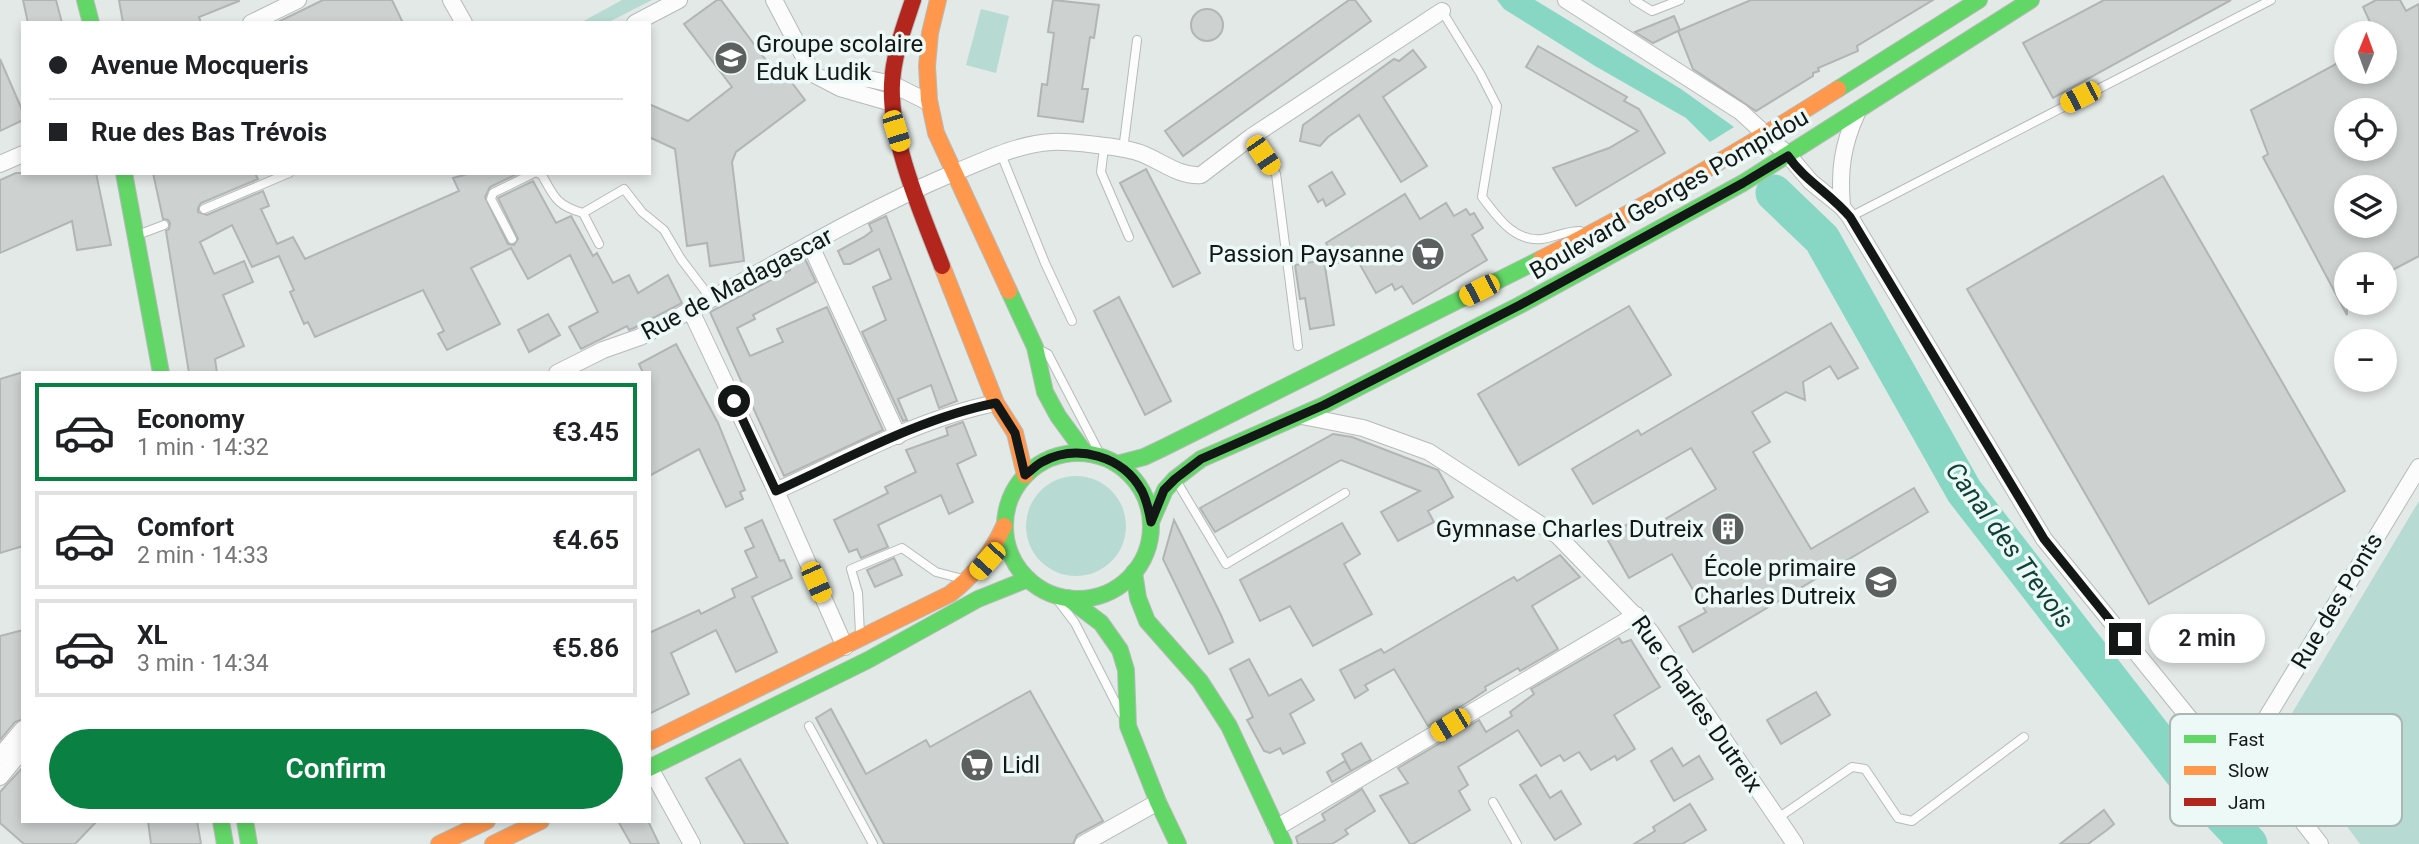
<!DOCTYPE html>
<meta charset="utf-8">
<style>
:root{--surface:#fff;--page:#f2f2f2;--text:#202124;--muted:#757577;--line:#e0e0e0;--accent:#0b8043}
body{margin:0;font-family:Roboto,sans-serif;background:var(--page);color:var(--text);height:100vh;display:flex;flex-direction:column;font-size:26px;white-space:nowrap}
*{box-sizing:border-box;margin:0}
p{font-size:23px;color:var(--muted)}
.icon{flex:none;width:38px;height:38px;fill:none;stroke:currentColor;stroke-width:2;stroke-linecap:round;stroke-linejoin:round}
.map{position:relative;flex:1;overflow:hidden}
.details{position:absolute;left:21px;top:371px;width:630px;height:452px;display:flex;flex-direction:column;background:var(--surface);border-radius:0px;box-shadow:0 4px 10px #0003}
.details>*{flex:none}
.guide{position:absolute;left:21px;top:21px;width:630px;height:154px;border-radius:0px;box-shadow:0 4px 10px #0003;display:grid;align-content:center;height:154px;padding:0 28px;background:var(--surface)}
.needle{width:46px;rotate:1deg}
.fabs{position:absolute;left:2334px;top:21px;display:grid;gap:14px}
.fabs a{display:grid;place-items:center;width:63px;height:63px;border-radius:50%;background:var(--surface);box-shadow:0 4px 10px #0003;font-size:35px}
.end{position:absolute;width:32px;height:32px;margin:-16px;border:9px solid #131816;background:#fff;box-shadow:0 0 0 4px #fff}
.from{border-radius:50%}
.bubble{position:absolute;height:49px;border-radius:24px;background:var(--surface);box-shadow:0 4px 10px #0003;font-size:23px;font-weight:600;line-height:49px;text-align:center}
.car{position:absolute;width:21px;height:42px;margin:-21px -10px;border-radius:9px;box-shadow:0 0 5px 2px #0007;background:linear-gradient(#f5c518 24%,#345 0 40%,#f5c518 0 76%,#345 0 86%,#f5c518 0)}
.guide b{display:flex;align-items:center;gap:24px;height:66px;font-size:26px}
.guide b+b{border-top:2px solid var(--line)}
.guide i{width:18px;height:18px;background:var(--text)}
ul{padding:12px 0 0;list-style:none}
li{display:flex;align-items:center;gap:21px;height:98px;margin:0 14px 10px;padding:0 14px;border:4px solid var(--line);border-radius:0px}
li div{flex:1}
li b{display:block;font-size:26px}
li em{font-style:normal;font-weight:600}
li.current{border-color:var(--accent)}
li>.icon{width:63px;height:63px;stroke-width:1.5}
.button{display:flex;gap:14px;margin-top:auto;padding:14px 28px}
.button a{flex:1;height:80px;border-radius:42px;background:var(--accent);color:#fff;font-size:28px;font-weight:600;line-height:80px;text-align:center}
.map>svg:first-child{display:block}
</style>
<div class="map">
<svg width="2419" height="844" viewBox="0 0 2419 844">
<rect width="100%" height="100%" fill="#e3e9e7"/>
<g fill="#b7dbd2">
<path d="M622,0H652L607,23H580Z"/>
<path d="M981,9L1009,16L996,73L966,65Z"/>
<circle cx="1076" cy="526" r="50"/>
<path d="M2419,501V844H2360L2279,735Z"/>
</g>
<path fill="#88d7c5" d="M1497,0H1535L1681,89L1734,127L1710,142L1686,118L1595,66L1504,9Z"/>
<g fill="none" stroke-linecap="round" stroke-linejoin="round">
<path stroke="#88d7c5" stroke-width="37" d="M1774,193L1822,239L1964,491L2185,776L2249,844"/>
</g>
<g fill="#cdd1d0" stroke="#b1b5b4" stroke-width="2" fill-rule="evenodd">
<path d="M23,0H56L62,23H28Z"/>
<path d="M119,0H239V1L199,17L201,23H123Z"/>
<path d="M323,0H392L403,23H276Z"/>
<path d="M717,0H721L771,67L777,63L805,100L736,152L732,162L744,261L710,266L707,243L687,246L675,149L649,137V104L688,121L732,87L684,24Z"/>
<path d="M1053,0L1099,5L1094,38L1090,37L1082,89H1088L1083,122L1038,116L1042,84L1047,85L1054,33L1048,32Z"/>
<path d="M1349,0H1355L1371,21L1183,156L1165,131Z"/>
<path d="M1751,0H1933L1857,46L1858,51L1818,68L1819,71L1813,73V76L1756,111L1693,69L1678,31Z"/>
<path d="M2104,0H2231L2053,98L2023,43Z"/>
<path d="M2376,0H2400L2406,11L2419,4V256L2385,274V264H2347V315L2263,157L2268,154L2251,110L2347,58V72H2385V33H2375L2363,7ZM2347,110H2385V149H2347ZM2347,187H2385V226H2347Z"/>
<circle cx="1207" cy="25" r="16"/>
<path d="M1674,16L1680,30L1653,43L1635,32Z"/>
<path d="M1538,46L1627,97L1624,101L1639,109L1665,153L1576,206L1553,168L1609,148L1638,131L1526,67Z"/>
<path d="M1413,50L1426,67L1383,97L1427,166L1401,182L1359,115L1328,137L1320,146L1300,141L1303,125L1394,59L1399,61Z"/>
<path d="M0,59L23,112V120L0,131Z"/>
<path d="M1146,169L1200,273L1173,287L1120,183Z"/>
<path d="M1332,172L1345,194L1326,206L1323,199L1318,202L1309,186Z"/>
<path d="M16,173H96L111,245L77,250L72,221L0,253V180Z"/>
<path d="M153,173H255L258,179L201,203L198,208V212L207,215L263,191L269,206L261,209L277,244L293,237L305,259L459,191L453,178L471,173H519L490,187L485,197L508,244L514,245L518,239L498,198L533,181L556,223L571,216L593,256L597,253L613,283L629,275L638,293L668,275L682,303L634,328L629,330L627,326L581,349L569,327L598,312L570,255L528,279L511,248L471,268L500,324L447,350L438,334L444,331L423,290L315,337L308,322L304,324L290,292L294,290L279,256L252,267L232,225L200,242L214,274L244,261L253,282L223,295L244,346L215,359L217,373H189L166,231L169,229L170,223L168,220L163,219Z"/>
<path d="M2163,176L2345,491L2149,604L1967,289Z"/>
<path d="M1405,194L1420,219L1446,203L1454,216L1466,209L1470,215L1474,213L1483,228L1472,235L1487,260L1413,304L1402,286L1395,290L1392,284L1376,293L1354,254L1338,263L1326,243Z"/>
<path d="M886,216L957,401L939,408L931,385L898,399L907,420L903,421L862,332L886,320L873,287L891,279L879,249L850,264H844L838,251L864,237L872,231L869,224Z"/>
<path d="M805,259L816,282L753,315L755,319L737,328L750,356L783,342L777,329L827,307L883,430L784,476L710,312L790,270L789,268Z"/>
<path d="M1324,260L1334,325L1310,329L1305,298L1300,299L1295,265Z"/>
<path d="M1119,297L1171,401L1145,415L1094,311Z"/>
<path d="M1629,306L1671,375L1519,465L1478,394Z"/>
<path d="M548,314L560,335L529,352L518,330Z"/>
<path d="M1831,323L1858,368L1838,379L1830,366L1803,382L1805,400L1786,392L1752,412L1770,442L1753,452L1811,549L1914,488L1928,512L1693,652L1679,627L1706,612L1672,554L1629,578L1606,537L1628,524L1635,537L1716,489L1691,448L1593,504L1572,469L1638,430L1641,435Z"/>
<path d="M676,344L718,423L745,490L740,492L743,499L726,507L699,449L649,476V373H643L639,364Z"/>
<path d="M23,372V546L0,553V379Z"/>
<path d="M963,422L976,455L957,464L973,502L949,514L941,495L878,525L888,547L861,558L857,549L849,552L834,520L888,493L885,487L916,472L906,450L948,435L946,428Z"/>
<path d="M1333,434L1352,437L1438,470L1453,497L1428,511L1434,522L1398,541L1381,512L1420,491L1341,460L1215,532L1200,508Z"/>
<path d="M762,520L780,561L784,560L792,578L752,597L777,652L736,672L716,630L671,653L689,694L649,714V633L699,610L701,614L735,597L732,589L757,577L745,551L754,547L745,528Z"/>
<path d="M1174,520L1220,613L1233,642L1209,654L1163,559Z"/>
<path d="M1342,523L1360,554L1344,564L1372,614L1313,646L1290,606L1260,621L1240,580Z"/>
<path d="M1560,555L1580,577L1532,606L1558,649L1520,671L1518,668L1485,687L1486,690L1468,702L1428,726L1394,669L1365,685L1368,690L1355,698L1340,670L1381,649L1384,653L1505,582L1514,577L1517,581Z"/>
<path d="M894,558L902,575L875,587L867,570Z"/>
<path d="M23,630V719L15,722L0,740V636Z"/>
<path d="M1619,638L1622,643L1631,640L1660,687L1614,715L1635,749L1617,760L1615,756L1591,770L1579,752L1564,761L1560,755L1541,766L1518,730L1458,767L1468,785L1459,791L1470,810L1413,844H1410L1380,796L1408,783L1398,768L1479,720L1486,732L1512,716L1510,712L1534,694L1531,689Z"/>
<path d="M1249,659L1269,696L1301,679L1314,700L1290,714L1305,743L1283,754L1280,748L1270,753L1264,751L1247,720L1253,717L1230,669Z"/>
<path d="M1030,691L1103,821L1077,835L1073,844H884L816,718L831,709L866,774L926,740L930,747Z"/>
<path d="M1816,692L1830,715L1781,744L1767,720Z"/>
<path d="M1361,743L1371,760L1351,771L1342,754Z"/>
<path d="M1672,748L1683,766L1699,756L1713,779L1674,801L1651,761Z"/>
<path d="M740,759L788,844H745L706,778Z"/>
<path d="M1345,761L1351,771L1332,782L1327,772Z"/>
<path d="M23,767V821H97L75,844H24L0,823V792Z"/>
<path d="M1536,775L1550,798L1561,791L1581,824L1555,840L1520,785Z"/>
<path d="M1362,789L1375,811L1345,830L1348,834L1332,844H1298L1296,837L1325,820L1322,814Z"/>
<path d="M1690,804L1706,830L1682,844H1634L1655,831L1653,827Z"/>
<path d="M2104,810L2114,824L2107,830L2088,844H2060Z"/>
<path d="M148,821H197L201,844H151Z"/>
<path d="M618,821H648L659,844H631Z"/>
</g>
<g fill="none" stroke-linecap="round" stroke-linejoin="round">
<defs>
<g id="lane">
<path d="M1634,0L1652,11L1680,0"/>
<path d="M1442,11L1480,73L1497,106L1482,197C1497,216 1513,242 1542,239C1555,237 1566,231 1580,231"/>
<path d="M1251,137L1276,174L1298,346"/>
<path d="M1104,148L1101,172L1129,237"/>
<path d="M1123,150L1137,40"/>
<path d="M1001,154L1045,263L1072,321"/>
<path d="M538,173L542,175C554,197 557,206 583,213"/>
<path d="M204,209L289,173"/>
<path d="M1850,217L2271,0"/>
<path d="M140,234L164,225"/>
<path d="M512,239L491,199L493,193L534,173"/>
<path d="M599,244L583,213L624,189L642,212L664,230L681,259L712,300"/>
<path d="M1038,349L1048,354L1101,456"/>
<path d="M1177,482L1226,564L1345,493"/>
<path d="M1053,594L1075,623L1121,713"/>
<path d="M860,634L858,593L851,569L902,548L936,572L963,579"/>
<path d="M809,726L873,844"/>
<path d="M1493,802L1517,844"/>
<path d="M1778,818L1852,767L1865,769L1898,818L1912,821L2024,737"/>
</g>
<g id="street">
<path d="M451,0L464,23"/>
<path d="M774,0L813,74L840,88L892,103"/>
<path d="M1566,0L1741,112L1788,155L1811,182L1842,207L1850,217L2044,539L2190,719L2228,744"/>
<path d="M251,23L298,0"/>
<path d="M635,23L679,0"/>
<path d="M829,77L869,79L892,84L928,102"/>
<path d="M0,164L23,154"/>
<path d="M1842,207C1839,171 1842,146 1857,113"/>
<path d="M810,244L898,436"/>
<path d="M691,311L776,491L845,647"/>
<path d="M557,373L603,350L640,337C744,284 843,220 951,174C984,161 1016,144 1052,142C1068,141 1122,147 1137,152C1158,158 1177,177 1201,175L1251,137L1442,11"/>
<path d="M1302,416L1363,428L1429,452L1558,536L1650,631L1795,844"/>
<path d="M776,491C847,459 920,418 996,403"/>
<circle cx="2245" cy="747" r="16"/>
<path d="M2256,735L2419,467"/>
<path d="M0,756L23,729"/>
<path d="M2255,760L2320,844"/>
<path d="M650,768L692,844"/>
<path d="M0,777L23,749"/>
<path d="M1276,828L1636,615"/>
<path d="M1083,844L1158,802"/>
</g>
<g id="fast">
<path d="M85,0L91,23"/>
<path d="M1838,89L1979,0"/>
<path d="M124,173L161,373"/>
<path d="M1009,291L1035,347L1045,392L1058,416L1085,453"/>
<circle cx="1078" cy="526" r="73"/>
<path d="M1117,464L1144,457L1163,448L1541,259"/>
<path d="M1151,522L1165,490L1175,479L1201,459L1324,405L1520,305L1743,183L2031,0"/>
<path d="M1134,572L1138,598L1147,621L1200,681L1229,726L1284,844"/>
<path d="M1068,598L1101,623L1120,650L1126,670L1128,726L1158,802L1178,844"/>
<path d="M649,768L868,660L978,599L1028,579"/>
<path d="M221,821L225,844"/>
<path d="M245,821L249,844"/>
</g>
<g id="slow">
<path d="M938,0L930,33L927,66L929,100L936,133L1009,291"/>
<path d="M1541,259C1643,208 1742,150 1838,89"/>
<path d="M942,266L996,403L1015,433L1025,475"/>
<path d="M649,742L950,594C975,575 991,554 1004,526"/>
<path d="M439,844L487,821"/>
<path d="M493,844L541,821"/>
</g>
<path id="jam" d="M913,0C904,27 893,56 892,84C889,140 922,214 942,266"/>
</defs>
<use href="#lane" stroke="#b6bbb9" stroke-width="10"/>
<use href="#street" stroke="#b6bbb9" stroke-width="18"/>
<use href="#fast" stroke="#b6bbb9" stroke-width="18"/>
<use href="#slow" stroke="#b6bbb9" stroke-width="18"/>
<use href="#jam" stroke="#b6bbb9" stroke-width="18"/>
<use href="#lane" stroke="#fbfcfb" stroke-width="8"/>
<use href="#street" stroke="#fbfcfb" stroke-width="16"/>
<use href="#fast" stroke="#63d668" stroke-width="16"/>
<use href="#slow" stroke="#ff974d" stroke-width="16"/>
<use href="#jam" stroke="#b3261e" stroke-width="16"/>
</g>
<g fill="none" stroke-linecap="round" stroke-linejoin="round">
<path stroke="#131816" stroke-width="9" d="M734,401L776,491C847,459 920,418 996,403L1015,433L1025,475C1031,471 1036,465 1042,462C1077,443 1123,456 1142,491C1147,501 1149,511 1151,522L1164,490L1175,479L1201,459L1324,405L1520,305L1743,183L1788,156C1804,180 1831,194 1850,217L2044,539L2125,639"/>
</g>
<defs>
<symbol id="school-disc" viewBox="-11 -11 22 22"><circle r="9.5" fill="#5c615f" stroke="#edf9f6"/><path d="M0-5L7-2L0 1L-7-2ZM-4 1L0 2.5L4 1V4Q0 6-4 4Z" fill="#fff"/></symbol>
<symbol id="supermarket-disc" viewBox="-11 -11 22 22"><circle r="9.5" fill="#5c615f" stroke="#edf9f6"/><path d="M-6-5.5h2.5l.6 2H6L4.5 2H-2.5L-4.4-4H-6ZM-1.5 3.2a1.3 1.3 0 1 0 .1 0ZM3 3.2a1.3 1.3 0 1 0 .1 0Z" fill="#fff"/></symbol>
<symbol id="building-disc" viewBox="-11 -11 22 22"><circle r="9.5" fill="#5c615f" stroke="#edf9f6"/><path d="M-4-6H4V6H1V3H-1V6H-4ZM-2.5-4.3h1.7v1.8h-1.7ZM.8-4.3h1.7v1.8H.8ZM-2.5-1h1.7V.8h-1.7ZM.8-1h1.7V.8H.8Z" fill="#fff"/></symbol>
</defs>
<g fill-rule="evenodd">
<use href="#school-disc" x="712" y="39" width="38" height="38"/>
<use href="#supermarket-disc" x="1409" y="235" width="38" height="38"/>
<use href="#building-disc" x="1709" y="510" width="38" height="38"/>
<use href="#school-disc" x="1862" y="563" width="38" height="38"/>
<use href="#supermarket-disc" x="958" y="746" width="38" height="38"/>
</g>
<g text-anchor="middle" stroke-width="7" stroke-linejoin="round" paint-order="stroke">
<g font-size="24" fill="#131816" stroke="#edf9f6" text-anchor="end">
<text x="756" y="52" text-anchor="start">Groupe scolaire<tspan x="756" dy="28">Eduk Ludik</tspan></text>
<text x="1404" y="262">Passion Paysanne</text>
<text x="1704" y="537">Gymnase Charles Dutreix</text>
<text x="1856" y="576">École primaire<tspan x="1856" dy="28">Charles Dutreix</tspan></text>
<text x="1002" y="773" text-anchor="start">Lidl</text>
</g>
<g font-size="24" fill="#131816" stroke="#edf9f6">
<text transform="translate(1669 194) rotate(-30)" y="8">Boulevard Georges Pompidou</text>
<text transform="translate(737 284) rotate(-28)" y="8">Rue de Madagascar</text>
<text transform="translate(2337 601) rotate(-59)" y="8">Rue des Ponts</text>
<text transform="translate(1697 704) rotate(55)" y="8">Rue Charles Dutreix</text>
</g>
<g font-size="26" font-style="italic" fill="#0f4137" stroke="#edf9f6">
<text transform="translate(2010 545) rotate(54)" y="9">Canal des Trevois</text>
</g>
</g>
<rect x="2170" y="714" width="232" height="112" rx="10" fill="#edf9f6" stroke="#acb6b3" stroke-width="2"/>
<rect x="2184" y="735" width="32" height="8" fill="#63d668"/>
<rect x="2184" y="766" width="32" height="9" fill="#ff974d"/>
<rect x="2184" y="798" width="32" height="8" fill="#b3261e"/>
<g font-size="19" fill="#131816">
<text x="2228" y="746">Fast</text>
<text x="2228" y="777">Slow</text>
<text x="2228" y="809">Jam</text>
</g>
</svg>
<div class="fabs">
<a><svg class="needle" viewBox="-14 -14 28 28"><path d="M0-13l5 13h-10z" fill="#e53935"/><path d="M0 13l5-13h-10z" fill="#757577"/></svg></a>
<a><svg class="icon" aria-label="locate" viewBox="0 0 24 24"><circle cx="12" cy="12" r="6"/><path d="M12 2v4M12 18v4M2 12h4M18 12h4"/></svg></a>
<a><svg class="icon" aria-label="layers" viewBox="0 0 24 24"><path d="M12 4l9 5-9 5-9-5zM3 14l9 5 9-5"/></svg></a>
<a>+</a>
<a>−</a>
</div>
<i class="end from" style="left:734px;top:401px"></i>
<i class="end" style="left:2125px;top:639px"></i>
<div class="bubble" style="left:2149px;top:614px;width:116px">2 min</div>
<i class="car" style="left:2080px;top:97px;rotate:243deg"></i>
<i class="car" style="left:896px;top:131px;rotate:163deg"></i>
<i class="car" style="left:1263px;top:155px;rotate:146deg"></i>
<i class="car" style="left:1479px;top:290px;rotate:243deg"></i>
<i class="car" style="left:987px;top:561px;rotate:222deg"></i>
<i class="car" style="left:816px;top:582px;rotate:156deg"></i>
<i class="car" style="left:1450px;top:725px;rotate:239deg"></i>
<div class="guide">
<b><i class="from"></i>Avenue Mocqueris</b>
<b><i></i>Rue des Bas Trévois</b>
</div>
<section class="details">
<ul>
<li class="current"><svg class="icon" aria-label="car" viewBox="0 0 24 24"><path d="M5 17H2v-5l4-1 3-4h7l3 4 3 1v5h-3M9 17h6M6 11h13"/><circle cx="7" cy="17" r="2"/><circle cx="17" cy="17" r="2"/></svg><div><b>Economy</b><p>1 min · 14:32</p></div><em>€3.45</em></li>
<li><svg class="icon" aria-label="car" viewBox="0 0 24 24"><path d="M5 17H2v-5l4-1 3-4h7l3 4 3 1v5h-3M9 17h6M6 11h13"/><circle cx="7" cy="17" r="2"/><circle cx="17" cy="17" r="2"/></svg><div><b>Comfort</b><p>2 min · 14:33</p></div><em>€4.65</em></li>
<li><svg class="icon" aria-label="car" viewBox="0 0 24 24"><path d="M5 17H2v-5l4-1 3-4h7l3 4 3 1v5h-3M9 17h6M6 11h13"/><circle cx="7" cy="17" r="2"/><circle cx="17" cy="17" r="2"/></svg><div><b>XL</b><p>3 min · 14:34</p></div><em>€5.86</em></li>
</ul>
<div class="button"><a>Confirm</a></div>
</section>
</div>
